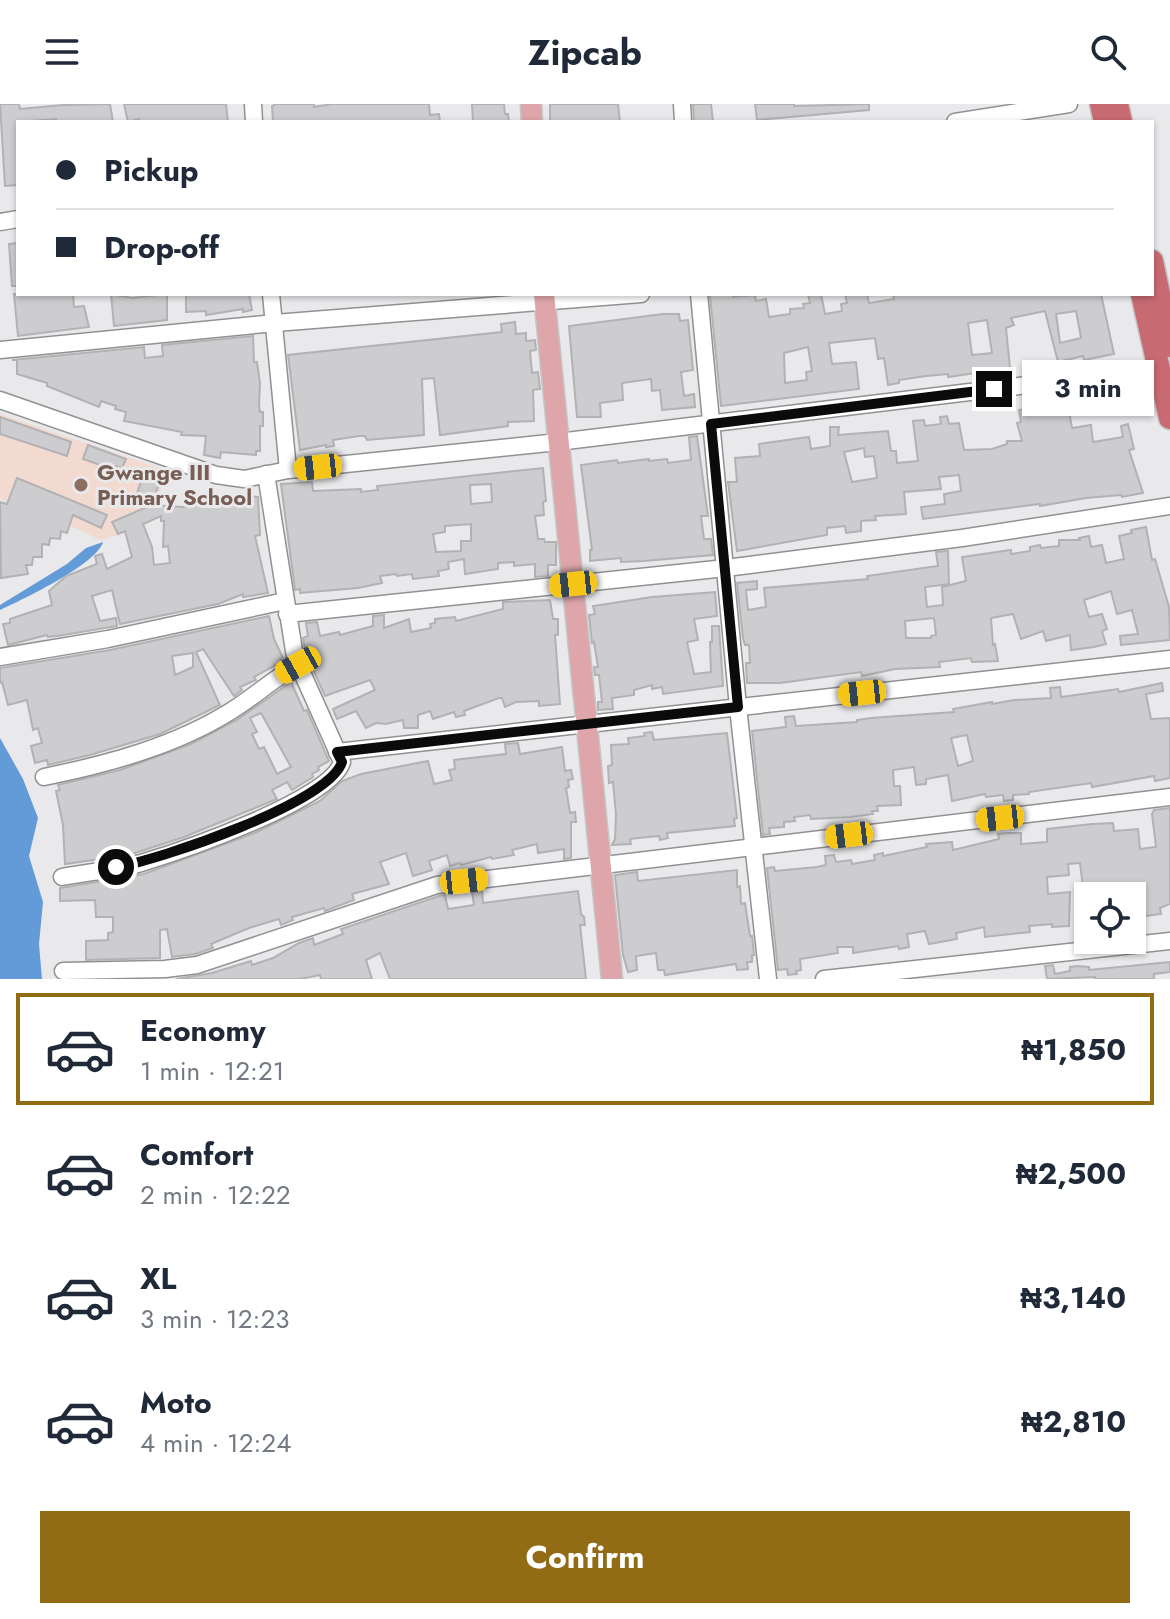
<!DOCTYPE html>
<meta charset="utf-8">
<style>
:root{--surface:#fff;--page:#f2f2f3;--text:#1f2937;--muted:#747a83;--line:#e0e1e3;--accent:#926c14}
body{margin:0;font-family:Jost,sans-serif;background:var(--page);color:var(--text);height:100vh;display:flex;flex-direction:column;font-size:30px;white-space:nowrap}
*{box-sizing:border-box;margin:0}
p{font-size:26px;color:var(--muted)}
.icon{flex:none;width:44px;height:44px;fill:none;stroke:currentColor;stroke-width:2;stroke-linecap:round;stroke-linejoin:round}
.map{position:relative;height:875px;overflow:hidden}
.details{display:flex;flex-direction:column;background:var(--surface);flex:1}
.details>*{flex:none}
.hud{position:absolute;left:16px;top:16px;width:1138px;height:176px;border-radius:0px;box-shadow:0 2px 6px #0004;display:grid;align-content:center;height:176px;padding:0 40px;background:var(--surface)}
.fabs{position:absolute;left:1074px;top:778px;display:grid;gap:16px}
.fabs a{display:grid;place-items:center;width:72px;height:72px;border-radius:0px;background:var(--surface);box-shadow:0 2px 6px #0004;font-size:40px}
.end{position:absolute;width:36px;height:36px;margin:-18px;border:10px solid #0b0b0c;background:#fff;box-shadow:0 0 0 4px #fff}
.from{border-radius:50%}
.bubble{position:absolute;height:56px;border-radius:0px;background:var(--surface);box-shadow:0 2px 6px #0004;font-size:26px;font-weight:700;line-height:56px;text-align:center}
.car{position:absolute;width:24px;height:48px;margin:-24px -12px;border-radius:10px;box-shadow:0 0 6px 2px #0007;background:linear-gradient(#f5c518 24%,#345 0 40%,#f5c518 0 76%,#345 0 86%,#f5c518 0)}
.hud b{display:flex;align-items:center;gap:28px;height:76px;font-size:30px}
.hud b+b{border-top:2px solid var(--line)}
.hud i{width:20px;height:20px;background:var(--text)}
ul{padding:14px 0 0;list-style:none}
li{display:flex;align-items:center;gap:24px;height:112px;margin:0 16px 12px;padding:0 24px;border:4px solid transparent;border-radius:0px}
li div{flex:1}
li b{display:block;font-size:30px}
li em{font-style:normal;font-weight:700}
li.selected{border-color:var(--accent)}
li>.icon{width:72px;height:72px;stroke-width:1.5}
.button{display:flex;gap:16px;margin-top:auto;padding:16px 40px}
.button a{flex:1;height:92px;border-radius:0px;background:var(--accent);color:#fff;font-size:32px;font-weight:700;line-height:92px;text-align:center}
header{display:flex;justify-content:space-between;align-items:center;height:104px;padding:0 40px;background:var(--surface);font-size:36px;font-weight:700}
.map>svg:first-child{display:block}
</style>
<header><svg class="icon" aria-label="menu" viewBox="0 0 24 24"><path d="M4 6h16M4 12h16M4 18h16"/></svg>Zipcab<svg class="icon" aria-label="search" viewBox="0 0 24 24"><circle cx="10" cy="10" r="6"/><path d="M15 15l6 6"/></svg></header>
<div class="map">
<svg width="1170" height="875" viewBox="0 0 1170 875">
<rect width="100%" height="100%" fill="#e9e9eb"/>
<path fill="#f2dad1" d="M0,310L168,367L145,423L101,436L27,403L0,395Z"/>
<g fill="#639bd8">
<path d="M103,438C97,460 22,496 0,506V501L67,460L86,444Z"/>
<path d="M0,634L23,675L38,714L29,752L43,798L39,840L42,875H0Z"/>
</g>
<g fill="#cdcdcf" stroke="#b2b2b4" stroke-width="2" fill-rule="evenodd">
<path d="M0,0H19L20,5L63,1L110,0L113,18H56V15L18,18V81L5,82Z"/>
<path d="M124,0H226L228,18H140L139,15L128,18Z"/>
<path d="M276,0H314V3L332,0H429L430,11L439,10L440,18H273L272,2Z"/>
<path d="M472,0H504L505,10H508L509,18H473Z"/>
<path d="M550,0H618L620,18H550Z"/>
<path d="M693,0H711L713,18H694Z"/>
<path d="M755,0H794V2L869,0V6L757,16Z"/>
<path d="M18,139V182H12L9,140Z"/>
<path d="M14,190H73L74,203L84,202L89,223L18,232Z"/>
<path d="M111,190L132,194L167,190V216L114,222Z"/>
<path d="M186,190H249L252,206L243,208V205L206,211V207L186,208Z"/>
<path d="M714,190L733,191V193L755,191L756,197L766,195L769,213L790,210V205L804,204L803,200L810,199L808,190H821L825,210L842,207L841,200L847,199L845,190H867L869,199L894,195L893,190H1101L1114,250L1084,256L1083,252L1058,258L1045,207L1011,214L1014,221L1006,224L1010,264L948,273V270L926,272L899,276V279L888,281L884,254L878,255L875,234L829,239L832,260L856,258L859,285L721,302L710,191ZM1076,207L1081,234L1060,239L1056,210ZM987,216L992,249L972,251L968,219ZM808,243L812,267L806,268L807,276L785,279L784,249Z"/>
<path d="M663,210H679L680,217L688,216L693,266L681,268L684,292L694,290L695,303L662,306L660,286L652,287L651,275L622,279L623,296L600,299L601,313H577L569,222Z"/>
<path d="M515,218L516,230L526,229V237L535,236L536,246L530,247L532,269L538,268L540,285L533,286L534,317L508,318V322L440,331L434,274L422,275L424,331L367,336L365,332H359L333,336L334,342L326,343V341L300,346L288,251L502,228L501,220Z"/>
<path d="M253,232L254,258H257L260,279L259,301L260,308H263V322H260V347H256V351L221,348L220,354L204,351L206,332L181,331L182,328L124,317L126,308L115,305L116,302L101,297L99,303L47,282V279L17,270V256H12L144,243L145,254L163,252L162,241Z"/>
<path d="M1068,302L1072,324L1091,321L1093,338L1123,333L1121,322L1128,320L1134,345L1129,346L1143,389L1122,393L1121,391L1086,394L1040,402V400L923,415L921,403L945,400L944,390L961,387L959,371L939,373L941,385L904,388L906,410L875,412L876,416L861,417V427L846,429L845,422L827,424V431L737,447L728,378H737L735,354L760,352L759,340L809,333L811,345L830,342V323H839L838,331L888,327L891,347H896L897,359L918,357L913,317L924,316L925,322L941,320L940,313L947,312L949,320L959,319L964,346L992,345L1007,340V337H1022L1017,319L1021,318L1019,306ZM864,344L865,353L874,352L877,374L852,378L844,348Z"/>
<path d="M0,313L71,338L67,352L0,330Z"/>
<path d="M697,332L708,412H701L704,435H711L713,451L644,457L621,458V454L590,457V446H592L581,361L617,356L618,359L649,355V357L667,355L668,359L691,356L689,333Z"/>
<path d="M88,341L126,355L122,364L115,362L114,366L83,355Z"/>
<path d="M543,364L546,397L543,398L544,411L535,412L538,435H544L545,438H556V461H548V472L535,473V460L514,462V458L498,459V465L465,470L464,455L448,458L449,465L438,467L439,472L413,475L412,470L397,472L396,470L380,472L382,479L358,484L300,489V485L295,486L281,380L312,378L313,387L361,385V388L378,386L377,382ZM491,380L492,398L471,400L470,381ZM471,420V437H461V447L436,448L433,430L445,428V422Z"/>
<path d="M144,368L161,373L152,401L183,403L248,392L258,393L260,431L255,432L268,489L243,493V490L218,500L120,520L112,486L92,492L100,517L116,514L117,522L57,532L48,533L47,531L8,541L3,520L10,519V515L52,501L49,487L66,472L97,460L95,452L102,450L107,465L132,453L125,427L118,430L112,418L147,403L134,399ZM161,412V417H164L163,443L168,442L170,459L154,461L152,443L143,420Z"/>
<path d="M17,374L107,411L101,424L73,411L67,429L61,427L60,435L50,434L49,441L42,440V453H33L32,461H26L28,470L1,474L0,398L7,400Z"/>
<path d="M1146,423L1152,456L1155,455L1169,503L1170,536L1121,541L1120,532L1138,530L1132,506L1117,510L1111,487L1084,496L1089,513L1102,510L1107,525L1102,527L1106,540L1094,543L1071,546L1070,531L1046,537L1043,527L1021,535L1013,510L991,514L993,541L995,540L998,557L972,558L971,554L939,558L940,563L895,565L862,572L861,568L780,579H747L746,559H750L749,541H745L743,534L737,479L757,477V485L746,486L748,506L766,503L764,484L868,475L867,472L938,462L936,448L948,447L949,480L925,483L927,503L943,501L942,483L966,477L962,453L1011,446V450L1030,447V443L1040,441L1041,444L1059,442V436H1080L1079,434L1089,432L1091,443L1102,441L1106,459L1124,455L1119,432L1132,429L1131,426ZM934,514L936,531L931,532V534H906L905,517Z"/>
<path d="M715,488L717,512L694,515L698,536L687,538L694,570L711,568L710,538H712V522H719L723,582L663,590L662,583L652,585V581L634,586V591L612,594L613,605L598,606V598H602L599,571H595L594,563H598L594,538L592,539L589,511L595,510L593,502L652,493Z"/>
<path d="M550,496L553,515H558V531H555L560,600L539,602V597L516,598L505,603L502,594H499L464,607L465,611L456,613L454,608L433,615L430,607L418,611V624H404L403,616L386,620L376,619L366,624L356,607L337,615L333,605L375,586L370,576L325,592L306,550L303,534L308,532L306,519L317,518L320,532L339,528L340,531L373,522V512L384,511V524L409,515L411,528L431,524L430,520L435,519V515L455,513L456,517L503,505V498Z"/>
<path d="M269,512L274,535L283,554L280,555L281,558L254,573L256,576L240,583L242,586L234,592L203,545L196,548L220,601L160,630L90,651L48,661L47,656L35,659L31,642L42,639L38,624L33,626L27,596L8,601L2,578L0,579V564L110,546ZM193,549V563L175,571L172,552Z"/>
<path d="M291,578L304,607L307,606L329,657L318,663L319,666L312,670L313,673L292,686L287,678L272,686L277,695L184,733L129,751L65,760L63,721L56,687L60,686L58,681L120,666L191,640L237,616ZM261,609L291,663L277,670L264,643L259,645L252,630L257,628L250,614Z"/>
<path d="M1162,579L1163,587L1146,590L1151,615L1170,614V674L1155,677L1154,672L1092,683L1091,679L1029,688V690L1013,691V696L1004,697L1003,691L986,693L985,690L952,697L948,671L926,675V680L916,681L914,663L893,666L894,682H900L901,701L877,702L878,707H872L873,710L851,713L811,715L810,711L794,713L795,717L784,718V723L769,724L770,730L763,731L752,627L786,623L785,613L794,612L796,622L857,618V616L871,614L954,608L953,605L992,598V600L1014,596L1051,594L1050,584L1060,583L1061,593L1118,585L1119,588ZM967,631L973,657L958,662L951,634Z"/>
<path d="M652,628L654,636L727,629L737,714L734,715L735,722L667,729L668,734L660,736L659,732L638,734L630,735L631,740L612,741L615,735L616,711L613,678L609,679L608,662L612,661L611,641L629,640L628,634L645,632L644,629Z"/>
<path d="M518,639L520,650L562,643L565,667L571,666L573,675L568,676L569,683L566,684L570,709L575,708L576,718H571V754L564,755V745L538,749L537,740L512,746L514,751L492,755L491,753L461,761L460,759L450,762L447,751L429,757L432,766L413,772L406,749L380,758L389,780L352,790L354,796L325,807L324,804L292,813L293,816L281,821L279,815L249,824L211,840L213,844L195,850L172,853L167,825L160,826V854L86,856V837L108,836V829L113,828V813H96L95,796L60,797V784L144,770L257,728L320,697L342,677L361,670L428,657L434,680L452,676L449,666L455,665L454,656L506,650L505,640Z"/>
<path d="M1170,704V800L1160,804L1161,810L1132,814V792H1084L1080,759L1068,760L1069,771L1047,773L1048,790L1070,788L1069,822L1052,823V820L1029,822L1030,828L985,833L984,823L956,829L957,835L929,840L925,827L907,830L909,843L899,845L898,842L853,849V843H837L838,849L800,855L801,866L796,867L797,870L788,871L787,865L778,866L767,764L774,763L775,767L817,763L826,761L825,752L834,751L836,758L851,756L852,760L875,756L874,751L883,749V752L927,743L926,740L952,738L953,746L999,735L998,730L1008,729H1021V740L1047,738V725L1092,720L1113,719L1114,727L1138,725L1140,745L1156,743L1152,710L1154,706Z"/>
<path d="M737,766V783L740,782L741,800L745,799L750,832H752L754,851H752V858H747L748,865L737,866L736,860L665,871L664,866H658L656,849L636,852L637,866L628,868L623,851L615,771L637,768L638,777Z"/>
<path d="M482,787L483,799L578,787L581,810L584,813L585,821H580L586,875H390L380,849L366,856L372,875H321L320,871L300,875H176L212,869L251,857L252,861L273,854L299,839L313,834L314,841L343,830L341,825L439,792L445,791L448,805L474,801L472,788Z"/>
<path d="M1170,858V868L1154,870V875H1095V873L1047,875L1045,862L1053,861L1055,870L1070,867V863L1078,862L1089,863V866Z"/>
</g>
<g fill="none" stroke-linecap="round" stroke-linejoin="round">
<defs>
<g id="minor">
<path d="M253,0L254,18"/>
<path d="M682,0L683,18"/>
<path d="M955,18L1069,0"/>
<path d="M0,118L18,115"/>
<path d="M271,190L288,366"/>
<path d="M699,190L738,603L768,875"/>
<path d="M0,246L275,219L641,190"/>
<path d="M0,296L216,371L244,375L288,366L558,338L1159,265"/>
<path d="M287,510L726,464L962,434L1170,402"/>
<path d="M0,553L108,535L285,497"/>
<path d="M337,648L1170,555"/>
<path d="M44,673C108,660 175,642 231,607C254,593 274,574 298,561"/>
<path d="M62,773C88,768 116,766 141,759C181,747 331,696 342,658L295,553L266,370"/>
<path d="M63,867L165,865L197,861L437,781L1170,693"/>
<path d="M824,875L1170,837"/>
</g>
<g id="major">
<path d="M531,0L532,18"/>
<path d="M544,190L612,875"/>
</g>
<g id="highway">
<path d="M1101,0L1105,18"/>
<path d="M1117,0L1121,18"/>
<path d="M1152,157L1170,242"/>
<path d="M1142,190L1170,314"/>
</g>
</defs>
<use href="#minor" stroke="#919193" stroke-width="19"/>
<use href="#major" stroke="#c4c4c5" stroke-width="23"/>
<use href="#highway" stroke="#c4c4c5" stroke-width="25"/>
<use href="#minor" stroke="#fff" stroke-width="16"/>
<use href="#major" stroke="#dea6aa" stroke-width="20"/>
<use href="#highway" stroke="#c86a72" stroke-width="22"/>
</g>
<g fill="none" stroke-linecap="round" stroke-linejoin="round">
<path stroke="#0b0b0c" stroke-width="10" d="M116,763C159,756 329,699 342,658L337,648L738,603L711,320L994,285"/>
</g>
<circle fill="#8d6e63" stroke="#e9e9eb" stroke-width="3" cx="81" cy="381" r="8"/>
<g text-anchor="middle" stroke-width="6" stroke-linejoin="round" paint-order="stroke">
<g font-size="22" font-weight="bold" fill="#785e54" stroke="#e9e9eb" text-anchor="start">
<text x="97" y="376">Gwange III<tspan x="97" dy="25">Primary School</tspan></text>
</g>
</g>
</svg>
<div class="fabs">
<a><svg class="icon" aria-label="locate" viewBox="0 0 24 24"><circle cx="12" cy="12" r="6"/><path d="M12 2v4M12 18v4M2 12h4M18 12h4"/></svg></a>
</div>
<i class="end from" style="left:116px;top:763px"></i>
<i class="end" style="left:994px;top:285px"></i>
<div class="bubble" style="left:1022px;top:256px;width:132px">3 min</div>
<i class="car" style="left:318px;top:363px;rotate:264deg"></i>
<i class="car" style="left:573px;top:480px;rotate:264deg"></i>
<i class="car" style="left:298px;top:561px;rotate:241deg"></i>
<i class="car" style="left:862px;top:589px;rotate:264deg"></i>
<i class="car" style="left:1000px;top:714px;rotate:264deg"></i>
<i class="car" style="left:849px;top:731px;rotate:263deg"></i>
<i class="car" style="left:464px;top:777px;rotate:84deg"></i>
<div class="hud">
<b><i class="from"></i>Pickup</b>
<b><i></i>Drop-off</b>
</div>
</div>
<section class="details">
<ul>
<li class="selected"><svg class="icon" aria-label="car" viewBox="0 0 24 24"><path d="M5 17H2v-5l4-1 3-4h7l3 4 3 1v5h-3M9 17h6M6 11h13"/><circle cx="7" cy="17" r="2"/><circle cx="17" cy="17" r="2"/></svg><div><b>Economy</b><p>1 min · 12:21</p></div><em>₦1,850</em></li>
<li><svg class="icon" aria-label="car" viewBox="0 0 24 24"><path d="M5 17H2v-5l4-1 3-4h7l3 4 3 1v5h-3M9 17h6M6 11h13"/><circle cx="7" cy="17" r="2"/><circle cx="17" cy="17" r="2"/></svg><div><b>Comfort</b><p>2 min · 12:22</p></div><em>₦2,500</em></li>
<li><svg class="icon" aria-label="car" viewBox="0 0 24 24"><path d="M5 17H2v-5l4-1 3-4h7l3 4 3 1v5h-3M9 17h6M6 11h13"/><circle cx="7" cy="17" r="2"/><circle cx="17" cy="17" r="2"/></svg><div><b>XL</b><p>3 min · 12:23</p></div><em>₦3,140</em></li>
<li><svg class="icon" aria-label="car" viewBox="0 0 24 24"><path d="M5 17H2v-5l4-1 3-4h7l3 4 3 1v5h-3M9 17h6M6 11h13"/><circle cx="7" cy="17" r="2"/><circle cx="17" cy="17" r="2"/></svg><div><b>Moto</b><p>4 min · 12:24</p></div><em>₦2,810</em></li>
</ul>
<div class="button"><a>Confirm</a></div>
</section>
